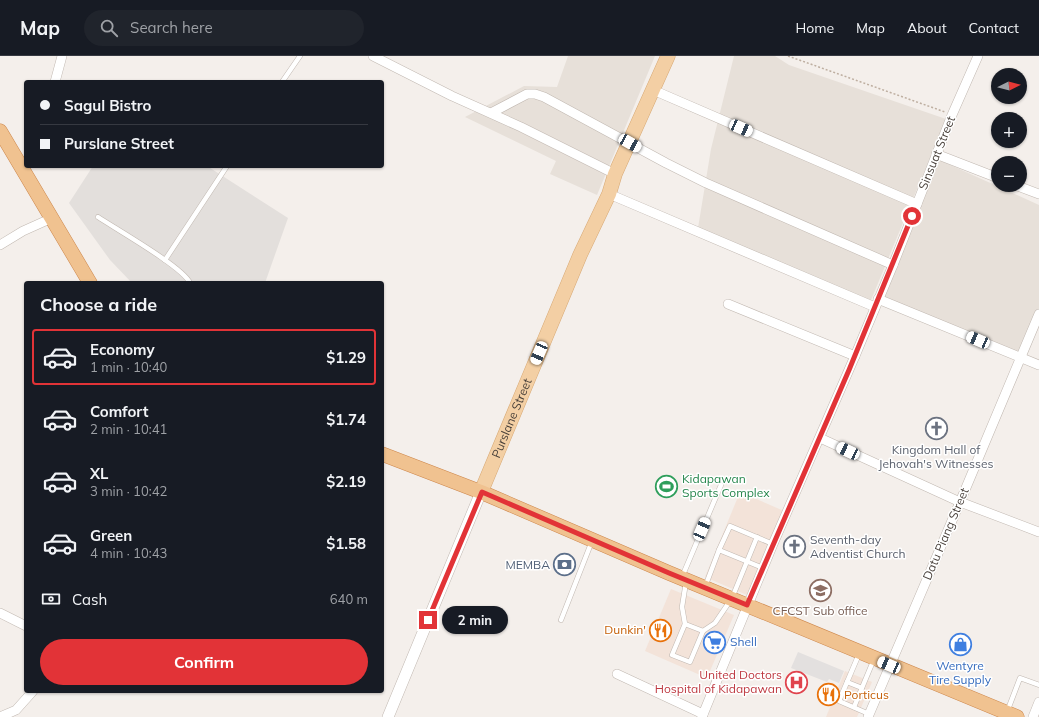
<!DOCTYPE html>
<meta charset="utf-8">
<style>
:root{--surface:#171b24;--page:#20242c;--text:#f1f3f6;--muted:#9ea1a6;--line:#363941;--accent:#e23337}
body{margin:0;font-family:Mulish,sans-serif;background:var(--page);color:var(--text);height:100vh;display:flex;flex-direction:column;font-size:15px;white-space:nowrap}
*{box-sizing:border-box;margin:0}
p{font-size:13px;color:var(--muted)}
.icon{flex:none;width:22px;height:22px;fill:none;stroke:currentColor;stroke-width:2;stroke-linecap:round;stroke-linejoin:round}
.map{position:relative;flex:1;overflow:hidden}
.side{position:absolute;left:24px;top:225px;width:360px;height:412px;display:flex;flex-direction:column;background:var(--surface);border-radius:4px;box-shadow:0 1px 3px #0004}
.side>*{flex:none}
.top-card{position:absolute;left:24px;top:24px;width:360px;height:88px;border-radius:4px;box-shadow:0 1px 3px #0004;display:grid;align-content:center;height:88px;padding:0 16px;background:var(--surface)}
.needle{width:26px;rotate:84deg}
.fabs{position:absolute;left:991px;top:12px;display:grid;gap:8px}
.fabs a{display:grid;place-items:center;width:36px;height:36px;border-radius:50%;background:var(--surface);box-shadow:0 1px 3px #0004;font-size:20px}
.end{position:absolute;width:18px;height:18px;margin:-9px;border:5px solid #e23337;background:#fff;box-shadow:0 0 0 2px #fff}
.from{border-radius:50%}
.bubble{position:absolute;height:28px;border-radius:14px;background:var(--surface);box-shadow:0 1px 3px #0004;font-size:13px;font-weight:700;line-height:28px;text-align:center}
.car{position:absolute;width:12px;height:24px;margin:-12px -6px;border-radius:5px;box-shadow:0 0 3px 1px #0007;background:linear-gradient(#fff 24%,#345 0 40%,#fff 0 76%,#345 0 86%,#fff 0)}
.top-card b{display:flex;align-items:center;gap:14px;height:38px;font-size:15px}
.top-card b+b{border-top:1px solid var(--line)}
.top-card i{width:10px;height:10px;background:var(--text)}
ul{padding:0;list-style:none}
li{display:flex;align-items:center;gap:12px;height:56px;margin:0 8px 6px;padding:0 8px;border:2px solid transparent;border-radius:4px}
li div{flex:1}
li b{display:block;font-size:15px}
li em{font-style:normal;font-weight:700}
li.selected{border-color:var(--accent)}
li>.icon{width:36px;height:36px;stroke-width:1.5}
h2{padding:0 16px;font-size:18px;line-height:48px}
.pay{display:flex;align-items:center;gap:10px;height:44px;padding:0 16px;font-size:15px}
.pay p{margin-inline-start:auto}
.action{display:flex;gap:8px;margin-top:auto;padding:8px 16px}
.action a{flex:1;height:46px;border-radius:24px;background:var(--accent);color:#fff;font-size:16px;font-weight:700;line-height:46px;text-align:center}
header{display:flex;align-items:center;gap:24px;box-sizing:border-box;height:56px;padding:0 20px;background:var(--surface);border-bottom:1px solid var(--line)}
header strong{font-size:19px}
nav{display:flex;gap:22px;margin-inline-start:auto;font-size:14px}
.search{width:280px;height:36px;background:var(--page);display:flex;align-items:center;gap:10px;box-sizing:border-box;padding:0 14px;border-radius:22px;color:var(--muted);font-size:15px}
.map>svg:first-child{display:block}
</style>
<header>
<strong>Map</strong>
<div class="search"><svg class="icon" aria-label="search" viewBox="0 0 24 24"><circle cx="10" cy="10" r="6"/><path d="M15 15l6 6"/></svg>Search here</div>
<nav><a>Home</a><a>Map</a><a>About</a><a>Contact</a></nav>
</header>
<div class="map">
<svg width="1039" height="661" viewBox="0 0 1039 661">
<rect width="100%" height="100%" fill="#f4efeb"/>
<g fill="#e7e0d9">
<path d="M568,0H655L597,139L550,118L556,105L465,61L524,30L557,31Z"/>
<path d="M734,0H775L789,9L946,63L869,249L697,178L711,93Z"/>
<path d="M935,102L1039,149V259L1020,301L878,243Z"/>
</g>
<g fill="#f3e3d9">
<path d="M740,436L784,455L749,540L705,521Z"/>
<path d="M671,533L734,559L707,622L645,595Z"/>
<path d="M845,615L872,626L857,661H826Z"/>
</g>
<path fill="#e3dfdc" d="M93,110H207L288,162L265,227H132L110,204L69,147Z"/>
<path fill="#e3e0df" d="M798,596L844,615L839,627L829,623L827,626L791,612Z"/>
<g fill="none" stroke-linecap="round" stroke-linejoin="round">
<defs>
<g id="service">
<path d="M282,26L300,0"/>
<path d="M98,161C116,173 183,211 190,227"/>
<path d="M165,204L227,110"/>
<path d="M719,494L730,470L773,488"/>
<path d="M682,521L721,429"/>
<path d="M686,526L682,551L685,568L672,599L690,606L703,575L715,567L732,542L757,481"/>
<path d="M705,531L719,494L763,512"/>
<path d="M561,564L592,485"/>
<path d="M685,568L703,575"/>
<path d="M859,598L839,645L869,658"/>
<path d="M847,626L862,632"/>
<path d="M854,651L874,603"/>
<path d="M1007,656L1020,622L1039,629"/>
</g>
<g id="minor">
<path d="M373,0L452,40L521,71L615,118"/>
<path d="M55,26L62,0"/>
<path d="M653,34L917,148"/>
<path d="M491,57L527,38H535L544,41L666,107L706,127L893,209"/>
<path d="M936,98L998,122"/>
<path d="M1015,129L1039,138"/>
<path d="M609,138L875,251"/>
<path d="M0,189L23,175L52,162"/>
<path d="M878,243L1039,309"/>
<path d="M728,248L855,300"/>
<path d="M820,382L960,446L1039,476"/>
<path d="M0,557L26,570"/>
<path d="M617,618L703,658"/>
<path d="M0,661L16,654L33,635"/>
<path d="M702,661L773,488L855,300L893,209L952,59L978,0"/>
<path d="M868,661L960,446L1039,258"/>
<path d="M1033,661L1039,646"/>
</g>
<path id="tertiary" d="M388,661L481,436"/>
<g id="primary">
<path id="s1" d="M481,436L580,199L609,138L615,118L668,0"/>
</g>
<g id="trunk">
<path d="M0,75L90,227"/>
<path d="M382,398L481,436L669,517L1017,661"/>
</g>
</defs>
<use href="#service" stroke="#c1b8b1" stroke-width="5.5"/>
<use href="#minor" stroke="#c1b8b1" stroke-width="10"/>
<use href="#tertiary" stroke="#c1b8b1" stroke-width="12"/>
<use href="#primary" stroke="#d7a975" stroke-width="15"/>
<use href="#trunk" stroke="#cd874c" stroke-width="15"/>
<path stroke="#beafa1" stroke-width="1.5" stroke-dasharray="2 2" stroke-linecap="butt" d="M788,0L945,56"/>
<use href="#service" stroke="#fff" stroke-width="4.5"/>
<use href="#minor" stroke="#fff" stroke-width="9"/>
<use href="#tertiary" stroke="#fff" stroke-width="11"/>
<use href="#primary" stroke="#f3cfa4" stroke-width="14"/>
<use href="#trunk" stroke="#f0c290" stroke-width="14"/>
</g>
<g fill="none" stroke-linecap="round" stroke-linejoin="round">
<path stroke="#e23337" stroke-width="5" d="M428,564L482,436L669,517L747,549L849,314L912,160"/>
</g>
<defs>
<symbol id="church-ring" viewBox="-11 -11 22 22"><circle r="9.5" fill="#fff" stroke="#6b7280" stroke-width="1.5"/><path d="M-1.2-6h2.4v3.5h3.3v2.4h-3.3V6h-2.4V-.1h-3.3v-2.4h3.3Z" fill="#6b7280"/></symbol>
<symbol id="stadium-ring" viewBox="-11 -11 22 22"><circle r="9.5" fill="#fff" stroke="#2e9e5b" stroke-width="1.5"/><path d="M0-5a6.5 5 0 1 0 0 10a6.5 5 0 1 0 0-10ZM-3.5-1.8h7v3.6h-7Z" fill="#2e9e5b"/></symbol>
<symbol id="bank-ring" viewBox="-11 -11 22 22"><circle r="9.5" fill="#fff" stroke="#5c6f8a" stroke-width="1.5"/><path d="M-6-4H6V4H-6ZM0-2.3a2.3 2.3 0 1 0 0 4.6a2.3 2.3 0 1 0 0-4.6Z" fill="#5c6f8a"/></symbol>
<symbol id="school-ring" viewBox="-11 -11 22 22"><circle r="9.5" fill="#fff" stroke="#8d6e63" stroke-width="1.5"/><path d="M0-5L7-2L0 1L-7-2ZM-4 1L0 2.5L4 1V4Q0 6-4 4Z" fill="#8d6e63"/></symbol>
<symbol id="restaurant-ring" viewBox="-11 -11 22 22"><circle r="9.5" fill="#fff" stroke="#e8710a" stroke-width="1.5"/><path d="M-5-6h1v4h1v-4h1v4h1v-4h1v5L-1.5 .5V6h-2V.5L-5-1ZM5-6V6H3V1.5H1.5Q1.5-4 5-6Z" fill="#e8710a"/></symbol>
<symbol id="supermarket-ring" viewBox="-11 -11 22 22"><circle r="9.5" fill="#fff" stroke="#3f7fe0" stroke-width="1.5"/><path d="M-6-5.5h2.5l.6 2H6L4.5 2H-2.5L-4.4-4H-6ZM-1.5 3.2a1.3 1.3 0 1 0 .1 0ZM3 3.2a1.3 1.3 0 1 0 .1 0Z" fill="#3f7fe0"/></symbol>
<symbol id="shop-ring" viewBox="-11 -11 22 22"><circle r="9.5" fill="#fff" stroke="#3f7fe0" stroke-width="1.5"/><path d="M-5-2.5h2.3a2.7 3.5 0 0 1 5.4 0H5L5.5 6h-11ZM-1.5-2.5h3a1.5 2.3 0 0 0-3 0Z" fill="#3f7fe0"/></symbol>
<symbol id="hospital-ring" viewBox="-11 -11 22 22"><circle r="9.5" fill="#fff" stroke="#e0444e" stroke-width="1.5"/><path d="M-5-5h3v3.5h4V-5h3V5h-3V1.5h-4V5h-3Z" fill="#e0444e"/></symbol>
</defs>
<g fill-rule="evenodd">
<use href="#church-ring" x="924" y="360" width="25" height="25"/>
<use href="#stadium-ring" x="654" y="418" width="25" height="25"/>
<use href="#church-ring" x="782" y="478" width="25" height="25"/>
<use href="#bank-ring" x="552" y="496" width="25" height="25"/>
<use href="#school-ring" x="808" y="522" width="25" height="25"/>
<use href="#restaurant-ring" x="648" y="562" width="25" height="25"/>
<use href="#supermarket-ring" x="702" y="574" width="25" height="25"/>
<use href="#shop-ring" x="948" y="576" width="25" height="25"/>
<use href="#hospital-ring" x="784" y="614" width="25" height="25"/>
<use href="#restaurant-ring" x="816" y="626" width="25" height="25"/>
</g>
<g text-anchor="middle" stroke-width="3" stroke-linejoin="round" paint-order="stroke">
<g font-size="12" fill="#473f39" stroke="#fff">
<text transform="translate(937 97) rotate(-68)" y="4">Sinsuat Street</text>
<text dy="4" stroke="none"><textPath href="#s1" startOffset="80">Purslane Street</textPath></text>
<text transform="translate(946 478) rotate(-67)" y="4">Datu Piang Street</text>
</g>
<g font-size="12" fill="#5b616d" stroke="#fff">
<text x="936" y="398">Kingdom Hall of<tspan x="936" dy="14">Jehovah's Witnesses</tspan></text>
<text x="810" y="488" text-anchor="start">Seventh-day<tspan x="810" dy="14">Adventist Church</tspan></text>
</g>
<g font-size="12" fill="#27864d" stroke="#fff" text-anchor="start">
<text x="682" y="427">Kidapawan<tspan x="682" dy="14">Sports Complex</tspan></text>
</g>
<g font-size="12" fill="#4e5e75" stroke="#fff" text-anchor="end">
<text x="550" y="513">MEMBA</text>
</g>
<g font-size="12" fill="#785e54" stroke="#fff">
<text x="820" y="559">CFCST Sub office</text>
</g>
<g font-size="12" fill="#c56008" stroke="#fff" text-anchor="end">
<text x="646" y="578">Dunkin'</text>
<text x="844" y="643" text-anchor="start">Porticus</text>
</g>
<g font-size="12" fill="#366cbe" stroke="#fff" text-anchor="start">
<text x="730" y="590">Shell</text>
<text x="960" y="614" text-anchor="middle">Wentyre<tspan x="960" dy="14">Tire Supply</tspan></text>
</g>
<g font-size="12" fill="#be3a42" stroke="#fff" text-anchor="end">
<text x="782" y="623">United Doctors<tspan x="782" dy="14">Hospital of Kidapawan</tspan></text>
</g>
</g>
</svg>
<div class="fabs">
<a><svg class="needle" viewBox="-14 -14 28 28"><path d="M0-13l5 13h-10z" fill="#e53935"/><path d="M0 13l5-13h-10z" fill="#9ea1a6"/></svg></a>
<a>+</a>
<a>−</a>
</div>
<i class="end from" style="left:912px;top:160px"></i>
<i class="end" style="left:428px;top:564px"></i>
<div class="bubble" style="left:442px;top:550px;width:66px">2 min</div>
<i class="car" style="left:741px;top:72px;rotate:114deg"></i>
<i class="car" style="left:630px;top:87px;rotate:119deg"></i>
<i class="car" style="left:978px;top:284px;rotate:293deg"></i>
<i class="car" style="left:539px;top:297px;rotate:203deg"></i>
<i class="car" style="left:848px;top:395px;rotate:295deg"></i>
<i class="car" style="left:702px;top:473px;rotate:23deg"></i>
<i class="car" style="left:889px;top:609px;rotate:293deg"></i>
<div class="top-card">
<b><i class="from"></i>Sagul Bistro</b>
<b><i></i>Purslane Street</b>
</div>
<section class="side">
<h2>Choose a ride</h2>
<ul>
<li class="selected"><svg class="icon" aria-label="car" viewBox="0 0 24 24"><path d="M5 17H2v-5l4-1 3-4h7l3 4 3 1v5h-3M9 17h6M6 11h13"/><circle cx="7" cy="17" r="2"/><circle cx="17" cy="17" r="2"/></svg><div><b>Economy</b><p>1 min · 10:40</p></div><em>$1.29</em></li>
<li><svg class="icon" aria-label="car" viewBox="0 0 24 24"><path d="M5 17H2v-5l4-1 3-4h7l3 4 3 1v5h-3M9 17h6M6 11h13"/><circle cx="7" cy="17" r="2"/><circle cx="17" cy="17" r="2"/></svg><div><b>Comfort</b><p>2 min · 10:41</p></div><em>$1.74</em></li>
<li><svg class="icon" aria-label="car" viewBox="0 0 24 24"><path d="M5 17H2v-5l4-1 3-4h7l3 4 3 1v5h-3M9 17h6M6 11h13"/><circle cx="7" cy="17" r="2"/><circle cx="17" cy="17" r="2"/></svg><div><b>XL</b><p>3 min · 10:42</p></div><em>$2.19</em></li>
<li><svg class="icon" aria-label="car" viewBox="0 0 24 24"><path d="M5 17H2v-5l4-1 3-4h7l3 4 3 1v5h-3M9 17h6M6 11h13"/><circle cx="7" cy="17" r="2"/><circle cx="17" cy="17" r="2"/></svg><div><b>Green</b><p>4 min · 10:43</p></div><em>$1.58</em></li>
</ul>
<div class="pay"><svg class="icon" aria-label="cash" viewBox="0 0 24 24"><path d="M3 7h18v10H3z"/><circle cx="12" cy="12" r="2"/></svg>Cash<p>640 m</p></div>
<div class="action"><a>Confirm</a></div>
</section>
</div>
